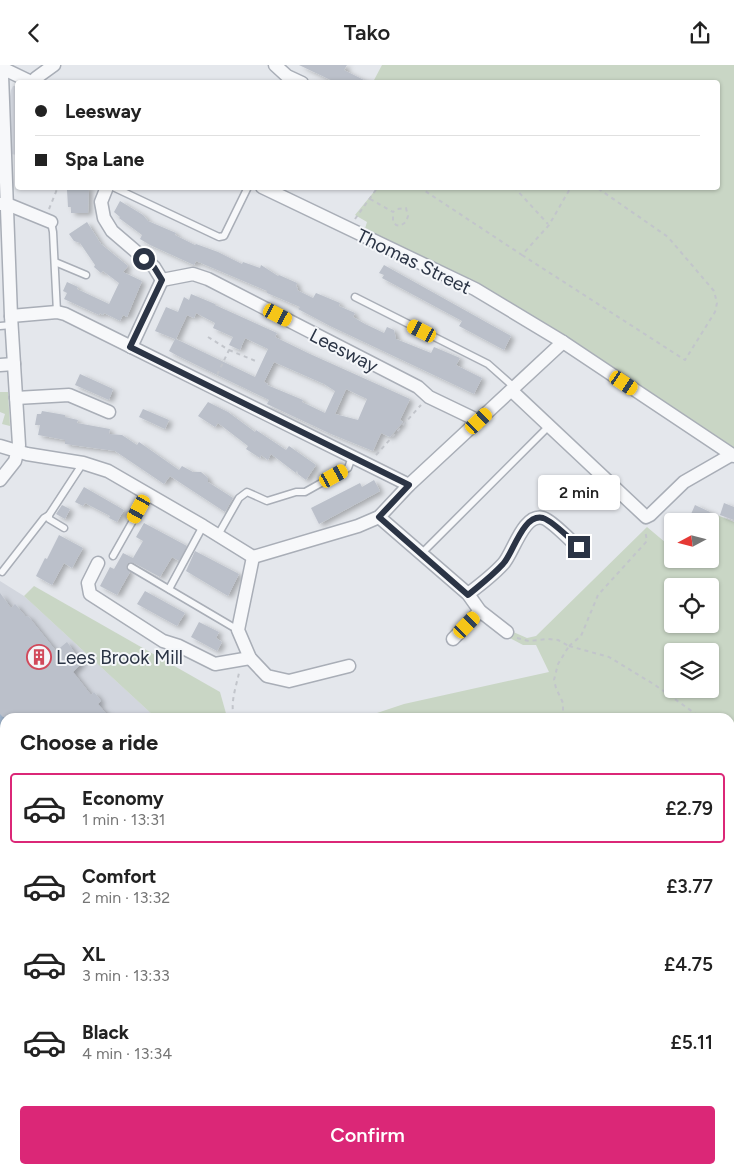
<!DOCTYPE html>
<meta charset="utf-8">
<style>
:root{--surface:#fff;--page:#f2f2f2;--text:#222;--muted:#767676;--line:#e0e0e0;--accent:#db2777}
body{margin:0;font-family:Figtree,sans-serif;background:var(--page);color:var(--text);height:100vh;display:flex;flex-direction:column;font-size:19px;white-space:nowrap}
*{box-sizing:border-box;margin:0}
p{font-size:16px;color:var(--muted)}
.icon{flex:none;width:28px;height:28px;fill:none;stroke:currentColor;stroke-width:2;stroke-linecap:round;stroke-linejoin:round}
.map{position:relative;flex:1;overflow:hidden}
.panel{position:absolute;left:0px;top:648px;width:735px;height:461px;display:flex;flex-direction:column;background:var(--surface);border-radius:15px 15px 0 0;box-shadow:0 1px 4px #0004}
.panel>*{flex:none}
.guide{position:absolute;left:15px;top:15px;width:705px;height:110px;border-radius:5px;box-shadow:0 1px 4px #0004;display:grid;align-content:center;height:110px;padding:0 20px;background:var(--surface)}
.needle{width:32px;rotate:263deg}
.fabs{position:absolute;left:664px;top:448px;display:grid;gap:10px}
.fabs a{display:grid;place-items:center;width:55px;height:55px;border-radius:5px;background:var(--surface);box-shadow:0 1px 4px #0004;font-size:25px}
.end{position:absolute;width:22px;height:22px;margin:-11px;border:6px solid #2b3445;background:#fff;box-shadow:0 0 0 2px #fff}
.from{border-radius:50%}
.bubble{position:absolute;height:35px;border-radius:5px;background:var(--surface);box-shadow:0 1px 4px #0004;font-size:16px;font-weight:600;line-height:35px;text-align:center}
.car{position:absolute;width:15px;height:30px;margin:-15px -8px;border-radius:6px;box-shadow:0 0 4px 1px #0007;background:linear-gradient(#f5c518 24%,#345 0 40%,#f5c518 0 76%,#345 0 86%,#f5c518 0)}
.guide b{display:flex;align-items:center;gap:18px;height:48px;font-size:19px}
.guide b+b{border-top:1px solid var(--line)}
.guide i{width:12px;height:12px;background:var(--text)}
ul{padding:0;list-style:none}
li{display:flex;align-items:center;gap:15px;height:70px;margin:0 10px 8px;padding:0 10px;border:2px solid transparent;border-radius:5px}
li div{flex:1}
li b{display:block;font-size:19px}
li em{font-style:normal;font-weight:600}
li.on{border-color:var(--accent)}
li>.icon{width:45px;height:45px;stroke-width:1.5}
h2{padding:0 20px;font-size:22px;line-height:60px}
.button{display:flex;gap:10px;margin-top:auto;padding:10px 20px}
.button a{flex:1;height:58px;border-radius:5px;background:var(--accent);color:#fff;font-size:20px;font-weight:600;line-height:58px;text-align:center}
header{display:flex;justify-content:space-between;align-items:center;height:65px;padding:0 20px;background:var(--surface);font-size:22px;font-weight:600}
.map>svg:first-child{display:block}
</style>
<header><svg class="icon" aria-label="back" viewBox="0 0 24 24"><path d="M15 5l-7 7 7 7"/></svg>Tako<svg class="icon" aria-label="share" viewBox="0 0 24 24"><path d="M12 15V3M7 8l5-5 5 5M5 13v7h14v-7"/></svg></header>
<div class="map">
<svg width="734" height="1108" viewBox="0 0 734 1108">
<defs>
<filter id="shadow"><feDropShadow dx="4" dy="2.5" stdDeviation="2.5" flood-color="#0004"/></filter>
</defs>
<rect width="100%" height="100%" fill="#e4e7ec"/>
<g fill="#d2d6de">
<path d="M13,21H17V90L11,89L9,38L11,25Z"/>
<path d="M0,516L24,531L155,652H5V676L0,665Z"/>
<path d="M730,1033L734,1034V1108H370L371,1104H730Z"/>
</g>
<g fill="#c9d6c5" fill-rule="evenodd">
<path d="M382,0H734V383L557,269L364,167L367,157L355,150L377,123L718,122V18L373,17Z"/>
<path d="M0,327H8L10,361L2,359L5,349L0,347Z"/>
<path d="M717,450L734,457V1050L730,1049V652H365L404,639L549,607L536,580H523L508,572L511,566L527,573L536,571L647,462L672,483V494H710V464ZM672,521H710V559H672ZM672,586H710V624H672Z"/>
<path d="M34,521L220,627L227,652H155L24,531Z"/>
<path d="M0,665L5,676V766H1L0,769Z"/>
<path d="M0,808L5,810V906L0,908Z"/>
<path d="M730,1058L734,1059V1108H661L662,1104H730Z"/>
</g>
<g fill="none" stroke-linecap="round" stroke-linejoin="round">
<path stroke="#9fb4cc" stroke-width="21" d="M0,651L5,661"/>
</g>
<g fill="#bbc0ca" fill-rule="evenodd" filter="url(#shadow)">
<path d="M299,0H347L344,5L370,18H337Z"/>
<path d="M73,122H89L88,148H71V142H68L67,125H73Z"/>
<path d="M120,136L143,150L148,156L176,168L175,170L195,180L196,179L218,187L242,199L243,197L260,203L261,200L278,211L279,210L297,218L296,222L298,223L297,225L313,233L316,228L340,238L339,241L355,248L353,252L365,259L384,268L387,262L394,265L396,274L431,288L434,282L460,293L456,300L482,313L474,329L330,261L298,244L300,242L267,228V226L196,196L194,200L150,180L140,174L142,170L119,153L120,152L114,147Z"/>
<path d="M87,157L101,179L128,201L123,207L142,216L127,252L123,250L120,256L104,248L103,250L100,248L99,250L64,234L67,228L63,226L67,217L78,222L77,224L109,239L119,218L103,206L101,208L94,202L95,200L80,178L74,176L69,169Z"/>
<path d="M384,200L511,271L504,285L459,261L462,256L382,213L384,210L379,208Z"/>
<path d="M191,229L215,239V240L277,268L275,272L310,289L410,334L400,355L403,357L390,372L381,368L373,386L331,369L267,339L269,335L178,291L169,286L175,274L155,266L166,242L178,247L184,232L189,235ZM196,248L215,258L213,263L233,272L229,280L240,285L245,273L268,284L255,312L176,274L187,250L194,253ZM274,297L324,319L335,326L325,348L302,337L303,335L267,320L268,319L264,317ZM346,324L367,334L358,355L335,349Z"/>
<path d="M80,309L113,324L109,335L75,320Z"/>
<path d="M208,337L228,347L255,367L256,365L286,385L289,381L316,400L306,415L298,409L297,405L296,408L271,389L268,395L261,390L260,393L246,384L248,381L218,358L215,362L198,351Z"/>
<path d="M143,344L169,355L165,364L139,352Z"/>
<path d="M42,346L65,350V352L78,355L77,358L110,364L109,369L122,370L137,380L139,377L179,405L182,401L193,407H201L208,413V417L233,433L225,447L170,411L164,419L115,386L65,379V375L38,370L40,360H35L37,349H41Z"/>
<path d="M374,415L380,426L319,459L311,443L360,418L362,422Z"/>
<path d="M84,422L124,445L117,457L109,453L110,451L85,438L83,441L75,437Z"/>
<path d="M724,438L734,442V455L720,450Z"/>
<path d="M62,440L70,444L65,454L56,449Z"/>
<path d="M695,440L710,447L706,456H688Z"/>
<path d="M144,458L187,481L179,496L172,492L160,512L134,498H128L126,502L130,507L117,530L100,521L110,502L114,504L123,488L133,493L143,476L136,472Z"/>
<path d="M59,470L83,483L72,503L64,498L52,520L36,511L45,493L47,494Z"/>
<path d="M195,486L239,509L228,531L186,506Z"/>
<path d="M145,526L185,548L177,561L137,539Z"/>
<path d="M0,528L11,543L15,539L26,552L28,551L56,586L67,577L82,598L73,607L91,630L94,627L101,636L98,639L109,652H3L0,649Z"/>
<path d="M199,557L219,567L216,573L222,577L217,586L191,572Z"/>
</g>
<g fill="none" stroke-linecap="round" stroke-linejoin="round">
<defs>
<g id="service">
<path d="M113,122L219,172L224,171L248,122"/>
<path d="M51,157L53,167L57,247"/>
<path d="M55,197L86,210"/>
<path d="M355,232L488,299L514,322"/>
<path d="M0,261L12,260"/>
<path d="M64,463L49,454V450L83,398"/>
<path d="M218,470L239,433L247,427L267,436L296,427H305L348,403L352,392"/>
<path d="M421,489L549,361"/>
<path d="M113,491L148,429"/>
<path d="M131,502L238,565"/>
<path d="M2,507L44,453L49,450"/>
<path d="M169,524L203,461"/>
<path d="M0,792L5,789"/>
<path d="M494,1108L495,1104"/>
</g>
<g id="minor">
<path d="M275,0L287,11L302,18"/>
<path d="M0,2L2,10L11,251L19,380L15,396L0,415"/>
<path d="M0,2L33,18"/>
<path d="M33,18L36,13L54,0"/>
<path d="M107,122L101,137L104,153L112,166L154,202L162,215L193,209L208,214L418,322L429,332L479,356"/>
<path d="M262,122L475,224L563,277L734,391"/>
<path d="M0,139H7L51,157"/>
<path d="M11,251L57,247L65,249L409,420"/>
<path d="M131,282L162,215"/>
<path d="M0,300L14,299"/>
<path d="M512,326L646,452L650,450L684,417L731,390"/>
<path d="M16,333L69,330L109,347"/>
<path d="M0,381L27,389L83,398L108,406L203,461L253,492L358,461L379,452L409,420L563,277"/>
<path d="M379,452L468,529L480,546L507,567"/>
<path d="M253,492L238,565L250,593L267,611L289,616L349,601"/>
<path d="M98,498L88,518L90,529L163,576L179,581L215,599L250,593"/>
<path d="M468,529C480,520 492,511 503,499C513,489 523,448 543,453C551,455 571,476 579,483"/>
<path d="M453,574L480,546"/>
<path d="M0,799L5,802"/>
<path d="M0,914L5,912"/>
<path d="M126,1108L127,1104"/>
<path d="M227,1108L228,1104"/>
<path d="M363,1108L364,1104"/>
</g>
</defs>
<use href="#service" stroke="#a9aeb7" stroke-width="9"/>
<use href="#minor" stroke="#a9aeb7" stroke-width="15"/>
<g stroke="#c2c5cb" stroke-width="2" stroke-dasharray="4 4" stroke-linecap="butt">
<path d="M419,122L522,190L549,160L571,122"/>
<path d="M514,122L548,159"/>
<path d="M370,134L393,147L397,144L406,143L408,151L406,157L400,161L396,160L393,156V147"/>
<path d="M49,144L58,122"/>
<path d="M355,154L378,122"/>
<path d="M522,190L685,295L715,247L717,238L714,226L668,172L596,122"/>
<path d="M208,272L229,285L217,310"/>
<path d="M229,285L258,297"/>
<path d="M376,390L421,340"/>
<path d="M517,573L529,576L548,574L558,575L569,581L558,599L554,615L556,623L563,638V652"/>
<path d="M569,581L581,571L598,530L647,476L645,465"/>
<path d="M569,581L609,592L655,620L700,652"/>
<path d="M234,652C230,638 236,622 239,608"/>
<path d="M730,675L734,678"/>
<path d="M730,782L734,783"/>
<path d="M0,839L5,837"/>
<path d="M730,861L734,862"/>
<path d="M730,1002L734,999"/>
<path d="M730,1029L734,1030"/>
</g>
<use href="#service" stroke="#f7f8fa" stroke-width="6"/>
<use href="#minor" stroke="#f7f8fa" stroke-width="12"/>
</g>
<g fill="none" stroke-linecap="round" stroke-linejoin="round">
<path stroke="#2b3445" stroke-width="6" d="M144,194L154,202L162,215L130,282L409,420L379,452L468,530C480,520 492,511 503,499C513,489 523,448 543,453C553,456 571,475 579,482"/>
</g>
<defs>
<symbol id="building-ring" viewBox="-11 -11 22 22"><circle r="9.5" fill="#f4f6f9" stroke="#d1495b" stroke-width="1.5"/><path d="M-4-6H4V6H1V3H-1V6H-4ZM-2.5-4.3h1.7v1.8h-1.7ZM.8-4.3h1.7v1.8H.8ZM-2.5-1h1.7V.8h-1.7ZM.8-1h1.7V.8H.8Z" fill="#d1495b"/></symbol>
</defs>
<g fill-rule="evenodd">
<use href="#building-ring" x="25" y="578" width="28" height="28"/>
</g>
<g text-anchor="middle" stroke-width="4" stroke-linejoin="round" paint-order="stroke">
<g font-size="19" fill="#2b3445" stroke="#f4f6f9">
<text transform="translate(414 196) rotate(26)" y="7">Thomas Street</text>
<text transform="translate(344 285) rotate(27)" y="7">Leesway</text>
</g>
<g font-size="19" fill="#2b3445" stroke="#f4f6f9" text-anchor="start">
<text x="56" y="599">Lees Brook Mill</text>
</g>
</g>
</svg>
<div class="fabs">
<a><svg class="needle" viewBox="-14 -14 28 28"><path d="M0-13l5 13h-10z" fill="#e53935"/><path d="M0 13l5-13h-10z" fill="#767676"/></svg></a>
<a><svg class="icon" aria-label="locate" viewBox="0 0 24 24"><circle cx="12" cy="12" r="6"/><path d="M12 2v4M12 18v4M2 12h4M18 12h4"/></svg></a>
<a><svg class="icon" aria-label="layers" viewBox="0 0 24 24"><path d="M12 4l9 5-9 5-9-5zM3 14l9 5 9-5"/></svg></a>
</div>
<i class="end from" style="left:144px;top:194px"></i>
<i class="end" style="left:579px;top:482px"></i>
<div class="bubble" style="left:538px;top:410px;width:82px">2 min</div>
<i class="car" style="left:278px;top:250px;rotate:117deg"></i>
<i class="car" style="left:422px;top:266px;rotate:297deg"></i>
<i class="car" style="left:624px;top:318px;rotate:124deg"></i>
<i class="car" style="left:479px;top:356px;rotate:47deg"></i>
<i class="car" style="left:334px;top:411px;rotate:61deg"></i>
<i class="car" style="left:139px;top:444px;rotate:209deg"></i>
<i class="car" style="left:467px;top:560px;rotate:44deg"></i>
<div class="guide">
<b><i class="from"></i>Leesway</b>
<b><i></i>Spa Lane</b>
</div>
<section class="panel">
<h2>Choose a ride</h2>
<ul>
<li class="on"><svg class="icon" aria-label="car" viewBox="0 0 24 24"><path d="M5 17H2v-5l4-1 3-4h7l3 4 3 1v5h-3M9 17h6M6 11h13"/><circle cx="7" cy="17" r="2"/><circle cx="17" cy="17" r="2"/></svg><div><b>Economy</b><p>1 min · 13:31</p></div><em>£2.79</em></li>
<li><svg class="icon" aria-label="car" viewBox="0 0 24 24"><path d="M5 17H2v-5l4-1 3-4h7l3 4 3 1v5h-3M9 17h6M6 11h13"/><circle cx="7" cy="17" r="2"/><circle cx="17" cy="17" r="2"/></svg><div><b>Comfort</b><p>2 min · 13:32</p></div><em>£3.77</em></li>
<li><svg class="icon" aria-label="car" viewBox="0 0 24 24"><path d="M5 17H2v-5l4-1 3-4h7l3 4 3 1v5h-3M9 17h6M6 11h13"/><circle cx="7" cy="17" r="2"/><circle cx="17" cy="17" r="2"/></svg><div><b>XL</b><p>3 min · 13:33</p></div><em>£4.75</em></li>
<li><svg class="icon" aria-label="car" viewBox="0 0 24 24"><path d="M5 17H2v-5l4-1 3-4h7l3 4 3 1v5h-3M9 17h6M6 11h13"/><circle cx="7" cy="17" r="2"/><circle cx="17" cy="17" r="2"/></svg><div><b>Black</b><p>4 min · 13:34</p></div><em>£5.11</em></li>
</ul>
<div class="button"><a>Confirm</a></div>
</section>
</div>
